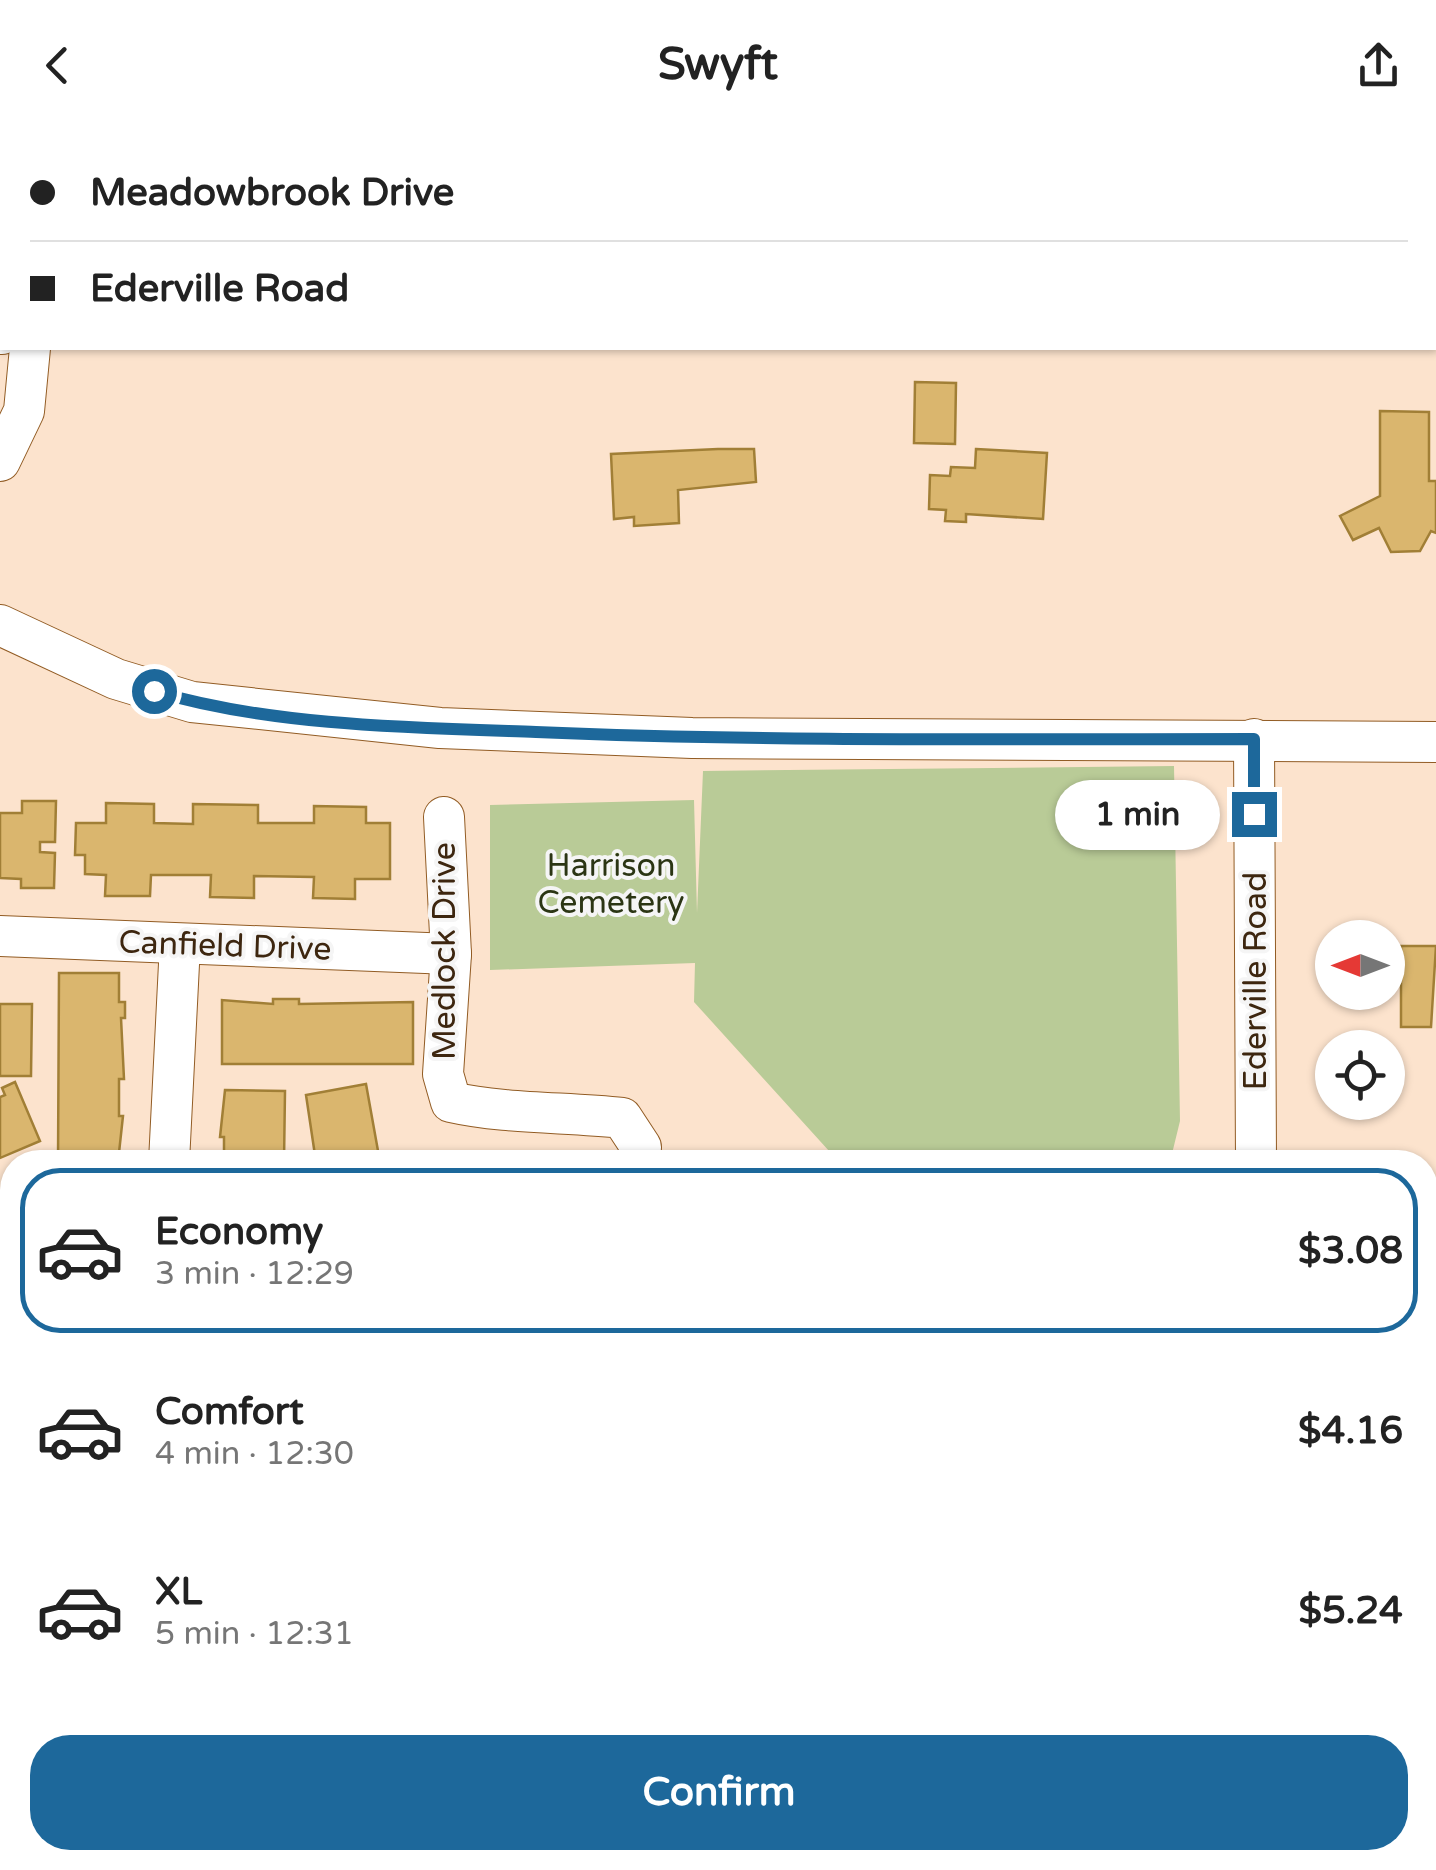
<!DOCTYPE html>
<meta charset="utf-8">
<style>
:root{--surface:#fff;--page:#f2f2f2;--text:#222;--muted:#767676;--line:#e0e0e0;--accent:#1d689b}
body{margin:0;font-family:"Varela Round",sans-serif;background:var(--page);color:var(--text);height:100vh;display:flex;flex-direction:column;font-size:38px;white-space:nowrap}
*{box-sizing:border-box;margin:0}
p{font-size:32px;color:var(--muted)}
.icon{flex:none;width:55px;height:55px;fill:none;stroke:currentColor;stroke-width:2;stroke-linecap:round;stroke-linejoin:round}
.map{position:relative;flex:1;overflow:hidden}
.side{position:absolute;left:0px;top:1020px;width:1438px;height:720px;display:flex;flex-direction:column;background:var(--surface);border-radius:40px 40px 0 0;box-shadow:0 2px 8px #0004}
.side>*{flex:none}
.hud{position:absolute;left:0px;top:0px;width:1438px;height:220px;box-shadow:0 2px 8px #0004;display:grid;align-content:center;height:220px;padding:0 30px;background:var(--surface)}
.needle{width:65px;rotate:270deg}
.fabs{position:absolute;left:1315px;top:790px;display:grid;gap:20px}
.fabs a{display:grid;place-items:center;width:90px;height:90px;border-radius:50%;background:var(--surface);box-shadow:0 2px 8px #0004;font-size:50px}
.end{position:absolute;width:45px;height:45px;margin:-22px;border:12px solid #1d689b;background:#fff;box-shadow:0 0 0 5px #fff}
.from{border-radius:50%}
.bubble{position:absolute;height:70px;border-radius:35px;background:var(--surface);box-shadow:0 2px 8px #0004;font-size:32px;font-weight:700;line-height:70px;text-align:center}
.hud b{display:flex;align-items:center;gap:35px;height:95px;font-size:38px}
.hud b+b{border-top:2px solid var(--line)}
.hud i{width:25px;height:25px;background:var(--text)}
ul{padding:18px 0 0;list-style:none}
li{display:flex;align-items:center;gap:30px;height:165px;margin:0 20px 15px;padding:0 10px;border:5px solid transparent;border-radius:40px}
li div{flex:1}
li b{display:block;font-size:38px}
li em{font-style:normal;font-weight:700}
li.on{border-color:var(--accent)}
li>.icon{width:90px;height:90px;stroke-width:1.5}
.cta{display:flex;gap:20px;margin-top:auto;padding:20px 30px}
.cta a{flex:1;height:115px;border-radius:40px;background:var(--accent);color:#fff;font-size:40px;font-weight:700;line-height:115px;text-align:center}
header{display:flex;justify-content:space-between;align-items:center;height:130px;padding:0 30px;background:var(--surface);font-size:45px;font-weight:700}
.map>svg:first-child{display:block}
</style>
<header><svg class="icon" aria-label="back" viewBox="0 0 24 24"><path d="M15 5l-7 7 7 7"/></svg>Swyft<svg class="icon" aria-label="share" viewBox="0 0 24 24"><path d="M12 15V3M7 8l5-5 5 5M5 13v7h14v-7"/></svg></header>
<div class="map">
<svg width="1436" height="1740" viewBox="0 0 1436 1740">
<rect width="100%" height="100%" fill="#fce3cd"/>
<path fill="#b9cb97" d="M1174,636L1180,991L1170,1032H839L694,872L695,833L490,840V675L694,670L697,783L703,641Z"/>
<g fill="#dab66e" stroke="#a17f36" stroke-width="2.5">
<path d="M915,252L956,253L955,314L914,313Z"/>
<path d="M1380,281L1429,282V351H1436V403L1431,401L1420,421L1391,422L1379,398L1353,410L1340,386L1380,366Z"/>
<path d="M718,319H754L756,352L678,360L679,393L634,396V387L614,389L611,324Z"/>
<path d="M976,319L1047,323L1043,389L966,384V392L945,391L946,380L929,379L930,345L950,346L951,337L975,338Z"/>
<path d="M22,671H56L55,712H40V722L55,723L54,758H21V749L0,748V683H22Z"/>
<path d="M106,673L154,674V693L193,694V674L258,675V693H314V676L366,677V693H390V749H355V769L313,768L314,747L254,746V768L210,767L211,745H151L150,766H105L106,745L85,744V725H75L76,693H106Z"/>
<path d="M1401,816H1436L1431,897H1401Z"/>
<path d="M59,843H119V872H125V888H121L124,949H119V986H123L118,1032H58Z"/>
<path d="M273,869H299V874L413,872V934H222V870L273,874Z"/>
<path d="M0,874H32L31,946H0Z"/>
<path d="M15,952L40,1011L0,1028V967L5,965L2,958Z"/>
<path d="M366,954L380,1032H316L306,965Z"/>
<path d="M225,960L285,961L284,1032H224V1007H220Z"/>
<path d="M12,1153V1203L0,1164V1157Z"/>
<path d="M0,1434L12,1451V1551L0,1534Z"/>
<path d="M1436,1555V1631L1425,1635V1559Z"/>
<path d="M193,1728H234L223,1740H209Z"/>
</g>
<g fill="none" stroke-linecap="round" stroke-linejoin="round">
<defs>
<g id="minor">
<path d="M33,2V0"/>
<path d="M0,203L2,204"/>
<path d="M0,331L24,281L30,218"/>
<path d="M0,495L116,549L192,572L440,598L692,608L1436,612"/>
<path d="M1254,609L1256,1032"/>
<path d="M444,687L451,824L443,944L451,972C504,984 567,982 622,988L641,1017L640,1032"/>
<path d="M0,806L451,824"/>
<path d="M169,1032L180,814"/>
<path d="M0,1102L12,1099"/>
<path d="M0,1296L12,1327"/>
<path d="M1425,1725L1436,1711"/>
<path d="M1320,1728L1357,1740"/>
<path d="M254,1740L267,1728"/>
<path d="M1202,1740L1206,1728"/>
<path d="M1282,1740L1286,1728"/>
</g>
<g id="major">
<path d="M0,1636L12,1646"/>
<path d="M98,1728L111,1740"/>
</g>
</defs>
<use href="#minor" stroke="#925c24" stroke-width="42"/>
<use href="#major" stroke="#925c24" stroke-width="55"/>
<use href="#minor" stroke="#fff" stroke-width="40"/>
<use href="#major" stroke="#fff" stroke-width="52"/>
</g>
<g fill="none" stroke-linecap="round" stroke-linejoin="round">
<path stroke="#1d689b" stroke-width="12" d="M154,561C270,596 415,598 536,602C775,612 1015,609 1254,609V684"/>
</g>
<g text-anchor="middle" stroke-width="8" stroke-linejoin="round" paint-order="stroke">
<g font-size="32" fill="#2b3514" stroke="#f5f5f5">
<text x="611" y="746">Harrison<tspan x="611" dy="37">Cemetery</tspan></text>
</g>
<g font-size="32" fill="#3d260f" stroke="#f5f5f5">
<text transform="translate(225 815) rotate(2)" y="11">Canfield Drive</text>
<text transform="translate(444 821) rotate(-90)" y="11">Medlock Drive</text>
<text transform="translate(1255 851) rotate(-90)" y="11">Ederville Road</text>
</g>
</g>
</svg>
<div class="fabs">
<a><svg class="needle" viewBox="-14 -14 28 28"><path d="M0-13l5 13h-10z" fill="#e53935"/><path d="M0 13l5-13h-10z" fill="#767676"/></svg></a>
<a><svg class="icon" aria-label="locate" viewBox="0 0 24 24"><circle cx="12" cy="12" r="6"/><path d="M12 2v4M12 18v4M2 12h4M18 12h4"/></svg></a>
</div>
<i class="end from" style="left:154px;top:561px"></i>
<i class="end" style="left:1254px;top:684px"></i>
<div class="bubble" style="left:1055px;top:650px;width:165px">1 min</div>
<div class="hud">
<b><i class="from"></i>Meadowbrook Drive</b>
<b><i></i>Ederville Road</b>
</div>
<section class="side">
<ul>
<li class="on"><svg class="icon" aria-label="car" viewBox="0 0 24 24"><path d="M5 17H2v-5l4-1 3-4h7l3 4 3 1v5h-3M9 17h6M6 11h13"/><circle cx="7" cy="17" r="2"/><circle cx="17" cy="17" r="2"/></svg><div><b>Economy</b><p>3 min · 12:29</p></div><em>$3.08</em></li>
<li><svg class="icon" aria-label="car" viewBox="0 0 24 24"><path d="M5 17H2v-5l4-1 3-4h7l3 4 3 1v5h-3M9 17h6M6 11h13"/><circle cx="7" cy="17" r="2"/><circle cx="17" cy="17" r="2"/></svg><div><b>Comfort</b><p>4 min · 12:30</p></div><em>$4.16</em></li>
<li><svg class="icon" aria-label="car" viewBox="0 0 24 24"><path d="M5 17H2v-5l4-1 3-4h7l3 4 3 1v5h-3M9 17h6M6 11h13"/><circle cx="7" cy="17" r="2"/><circle cx="17" cy="17" r="2"/></svg><div><b>XL</b><p>5 min · 12:31</p></div><em>$5.24</em></li>
</ul>
<div class="cta"><a>Confirm</a></div>
</section>
</div>
